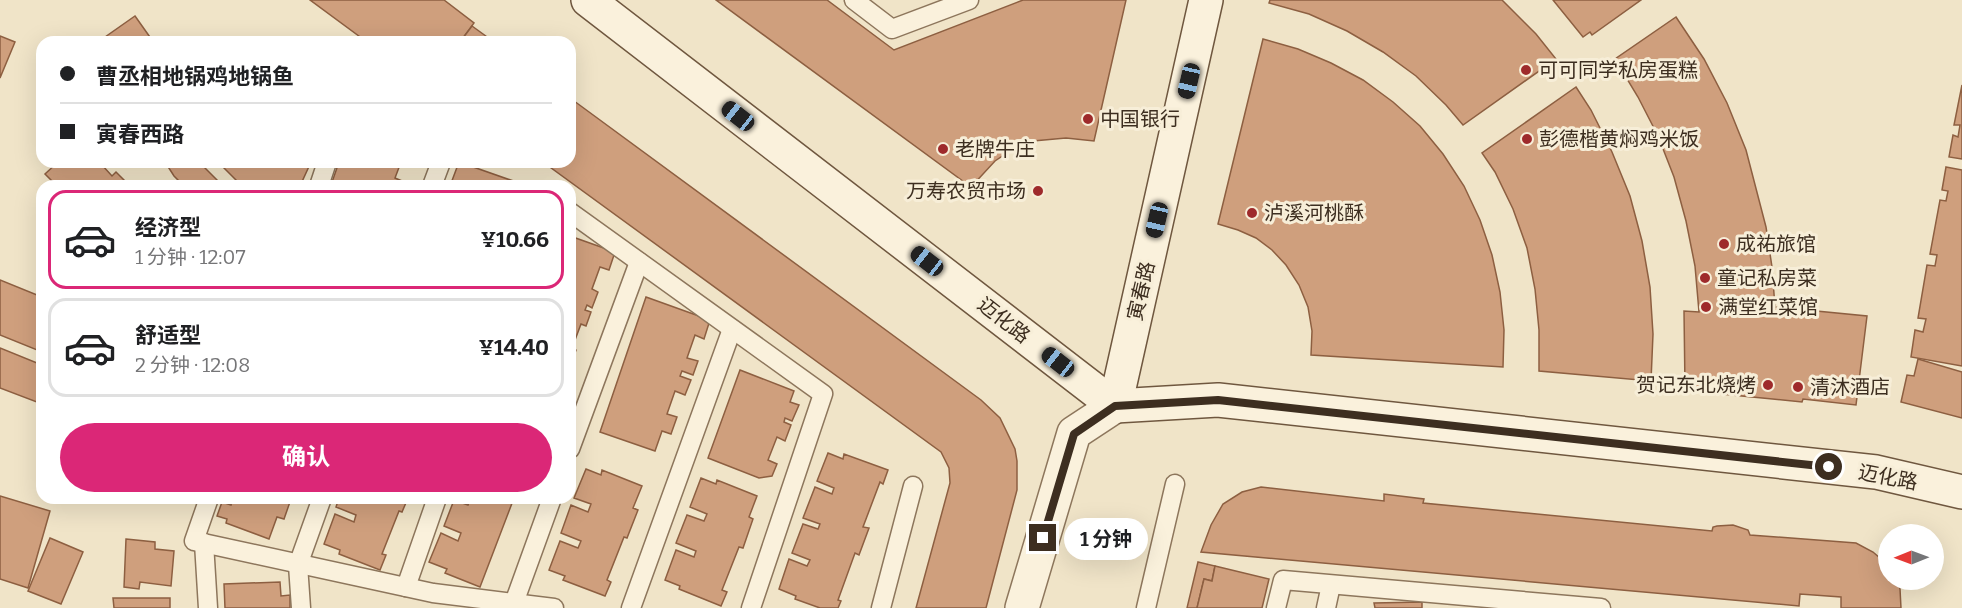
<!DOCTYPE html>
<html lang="zh">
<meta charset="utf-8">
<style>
:root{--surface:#fff;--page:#f6f6f6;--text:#202124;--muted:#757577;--line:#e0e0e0;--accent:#db2777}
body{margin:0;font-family:Bitter,"Noto Sans SC",serif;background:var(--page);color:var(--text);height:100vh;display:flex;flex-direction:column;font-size:22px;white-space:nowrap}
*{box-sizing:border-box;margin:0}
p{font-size:20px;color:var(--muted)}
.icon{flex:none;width:33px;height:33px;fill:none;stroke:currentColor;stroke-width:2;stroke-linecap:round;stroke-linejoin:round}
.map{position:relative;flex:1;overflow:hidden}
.sheet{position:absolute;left:36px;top:180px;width:540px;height:324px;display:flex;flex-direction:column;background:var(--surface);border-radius:18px;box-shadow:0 6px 24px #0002}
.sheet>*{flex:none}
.guide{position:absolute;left:36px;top:36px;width:540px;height:132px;border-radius:18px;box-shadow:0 6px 24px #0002;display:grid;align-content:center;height:132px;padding:0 24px;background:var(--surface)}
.needle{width:39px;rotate:269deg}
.buttons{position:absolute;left:1878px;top:524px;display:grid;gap:12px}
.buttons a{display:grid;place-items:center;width:66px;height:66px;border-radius:50%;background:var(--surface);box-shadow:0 6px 24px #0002;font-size:30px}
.end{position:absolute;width:27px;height:27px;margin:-14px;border:8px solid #3d2e20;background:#fff;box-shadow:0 0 0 3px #fff}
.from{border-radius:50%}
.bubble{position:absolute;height:42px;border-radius:21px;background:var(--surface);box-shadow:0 6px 24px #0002;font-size:20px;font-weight:700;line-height:42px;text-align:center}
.car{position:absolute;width:18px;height:36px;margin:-18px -9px;border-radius:8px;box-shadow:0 0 4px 2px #0007;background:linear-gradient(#222 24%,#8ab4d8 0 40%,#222 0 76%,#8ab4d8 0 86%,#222 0)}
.guide b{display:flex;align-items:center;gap:21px;height:57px;font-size:22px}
.guide b+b{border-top:2px solid var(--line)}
.guide i{width:15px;height:15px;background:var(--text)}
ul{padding:10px 0 0;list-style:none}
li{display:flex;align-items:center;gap:18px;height:99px;margin:0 12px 9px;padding:0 12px;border:3px solid var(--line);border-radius:18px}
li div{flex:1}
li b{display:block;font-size:22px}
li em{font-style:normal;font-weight:700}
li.on{border-color:var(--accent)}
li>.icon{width:54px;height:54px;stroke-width:1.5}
.primary-button{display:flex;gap:12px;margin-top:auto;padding:12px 24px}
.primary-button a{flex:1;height:69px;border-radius:36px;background:var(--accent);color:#fff;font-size:24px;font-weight:700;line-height:69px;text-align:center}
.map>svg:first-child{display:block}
</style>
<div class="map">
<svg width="1962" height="608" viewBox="0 0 1962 608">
<rect width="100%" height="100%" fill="#f0e4c8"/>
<g fill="#cf9f7d" stroke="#8d5f41" stroke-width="1.5">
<path d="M310,0H444L474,23L460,42H367Z"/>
<path d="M716,0H827L894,50L1023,0H1126L1094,141L1066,138L1033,141L1013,149L995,161L971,187Z"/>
<path d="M1270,0H1502L1536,34L1556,59L1463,125L1446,105L1416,76L1383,52L1347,31L1309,14L1269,3Z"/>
<path d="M1553,0H1641L1592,35L1590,32L1583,37Z"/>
<path d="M135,16L152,40L150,42H98Z"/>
<path d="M1676,17L1704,59L1727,103L1746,150L1766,227L1772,267L1775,307L1867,316L1856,405L1803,399L1802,402L1722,394V389L1685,387L1684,311L1699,312L1695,266L1686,221L1674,177L1658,136L1638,97L1615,59Z"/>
<path d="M472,26L494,42H460Z"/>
<path d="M0,36L15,42L0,78Z"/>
<path d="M1263,39L1298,49L1331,63L1363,80L1393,102L1420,126L1443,154L1464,186L1480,220L1492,255L1500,292L1504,330L1503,367L1311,355L1312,331L1308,307L1299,285L1286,265L1272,250L1256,238L1238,230L1218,224Z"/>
<path d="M1962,85V159L1949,157L1953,135L1958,137L1960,125H1954Z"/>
<path d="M1576,87L1591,110L1612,152L1630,196L1642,241L1650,287L1653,334L1651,381L1539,371V330L1535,289L1527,248L1513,209L1495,172L1482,153Z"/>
<path d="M570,98L981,400L1000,418L1015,449L1017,461V490L986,608H916L950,483L949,468L941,452L543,162H570Z"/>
<path d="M58,162H105L102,165L112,176L116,172L130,186H57L45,174Z"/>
<path d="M165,162H199L223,186H184L174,176Z"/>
<path d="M218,162H311L300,186H242Z"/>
<path d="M339,162H401L395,178L402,181L400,186H333L331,185Z"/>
<path d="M459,162L519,183L517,186H450Z"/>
<path d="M1946,167L1962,170V366L1911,357L1915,330L1923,332L1926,319L1918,318L1927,265L1935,266L1937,255L1930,254L1940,200L1946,201L1948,191L1942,190Z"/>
<path d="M570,236L615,252L609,270L600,267L592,289L598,292L592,308L587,305L585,310L591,312L586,326L581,324L572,348L576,350L570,366Z"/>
<path d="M0,280L42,297V352L0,335Z"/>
<path d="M646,297L710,320L704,339L695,335L687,358L698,361L693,375L682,371L680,376L691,380L685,395L675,391L667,414L677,417L671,434L662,431L655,451L600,432Z"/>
<path d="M0,348L42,365V404L0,388Z"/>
<path d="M1918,359L1962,372V418L1901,402L1907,375L1914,376Z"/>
<path d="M740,370L794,391L790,402L799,405L792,421L785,418L784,422L791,425L785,441L777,437L768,460L777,464L772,476L759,478L708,458Z"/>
<path d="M828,453L843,459L844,454L888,470L883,484L880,482L863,527L869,528L859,555L855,553L838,600L841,601L838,608H820L795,599L796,596L779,589L789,559L807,566L810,560L792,553L803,524L818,529L820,524L803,518L815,487L832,494L834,488L817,481Z"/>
<path d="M586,469L601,475L602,470L642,486L633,508L638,510L627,538L624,537L607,580L611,582L605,596L563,580L565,576L549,570L560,541L578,548L581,541L561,533L571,505L588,512L591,504L574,498Z"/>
<path d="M701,478L716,484L717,480L757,496L749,517L753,519L743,548L739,547L722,590L727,592L721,606L679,589L680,586L665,580L676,550L694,557L696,551L676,543L687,515L704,521L707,514L690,507Z"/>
<path d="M1261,487L1384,501V494L1424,499L1423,503L1712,531L1713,527L1717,526L1733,525L1748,530L1750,535L1856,543L1873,552L1888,565V579H1896L1900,589L1901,608H1841V597L1800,594L1799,606L1201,552L1211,525L1223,504L1242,492Z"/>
<path d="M0,496L50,511L28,588L0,579Z"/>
<path d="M233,498H289L291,499L284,519L277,517L269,539L226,523L227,519L217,516L222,502L231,505Z"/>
<path d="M339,498H408L402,512L399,511L382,554L386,555L380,570L339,554L340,550L324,544L335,514L354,522L356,515L336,507Z"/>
<path d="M471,498H514L480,587L445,573L447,569L429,562L441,533L458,541L461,533L444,526L454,500L468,505Z"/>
<path d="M50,538L83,552L61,604L28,591Z"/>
<path d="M126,539L155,542V549L174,551L171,586L140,582L139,589L124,587Z"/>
<path d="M1198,562L1215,566L1212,581L1204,579L1197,608H1187Z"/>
<path d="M1215,566L1269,579L1262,608H1197L1204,579L1212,581Z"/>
<path d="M280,582L281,596L290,595V608H225L224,584Z"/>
<path d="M113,598H170V608H114Z"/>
<path d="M1422,602V608H1375L1374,603Z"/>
</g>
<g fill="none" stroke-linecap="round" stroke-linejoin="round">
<defs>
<g id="lane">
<path d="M854,0L892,29L969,0"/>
<path d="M319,186L327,162"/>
<path d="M432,186L441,162"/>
<path d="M570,212L823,394L751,608"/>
<path d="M570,449L639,262"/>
<path d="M209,498L194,541L433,593L554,608"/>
<path d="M204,543L208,608"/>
<path d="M406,587L437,498"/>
<path d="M514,603L552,498"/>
<path d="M301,608L298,565L322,498"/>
<path d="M631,608L732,329"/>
<path d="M881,608L913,486"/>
<path d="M1146,608L1175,484"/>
<path d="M1276,608L1283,580L1601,608"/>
<path d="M1326,608L1331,585"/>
</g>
<path id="street" d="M1022,608L1074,433L1115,406"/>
<g id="secondary">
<path d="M588,0L1115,406L1218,400L1876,472L1962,492"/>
<path d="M1115,406L1206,0"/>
</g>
</defs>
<use href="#lane" stroke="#8d765c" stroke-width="21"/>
<use href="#street" stroke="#8d765c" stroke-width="36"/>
<use href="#secondary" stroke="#6f573f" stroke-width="36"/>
<use href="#lane" stroke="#faf1dc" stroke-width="18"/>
<use href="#street" stroke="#faf1dc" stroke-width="33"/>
<use href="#secondary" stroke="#faf1dc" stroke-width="33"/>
</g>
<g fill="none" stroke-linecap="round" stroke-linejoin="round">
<path stroke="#3d2e20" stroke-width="8" d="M1043,538L1074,434L1115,406L1218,400L1829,467"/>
</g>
<g fill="#9e2a2b" stroke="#f7eed8" stroke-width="2">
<circle cx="1526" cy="70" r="6"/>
<circle cx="1088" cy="119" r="6"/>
<circle cx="1527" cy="139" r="6"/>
<circle cx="943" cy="149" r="6"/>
<circle cx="1038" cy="191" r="6"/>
<circle cx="1252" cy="213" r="6"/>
<circle cx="1724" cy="244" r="6"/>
<circle cx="1705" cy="278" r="6"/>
<circle cx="1706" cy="307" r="6"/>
<circle cx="1768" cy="385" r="6"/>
<circle cx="1798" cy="387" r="6"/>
</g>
<g text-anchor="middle" stroke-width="6" stroke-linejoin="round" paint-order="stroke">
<g font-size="20" fill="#3d2e20" stroke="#f7eed8" text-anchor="start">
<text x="1538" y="77">可可同学私房蛋糕</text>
<text x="1100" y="126">中国银行</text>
<text x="1539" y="146">彭德楷黄焖鸡米饭</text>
<text x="955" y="156">老牌牛庄</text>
<text x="1026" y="198" text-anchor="end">万寿农贸市场</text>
<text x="1264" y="220">泸溪河桃酥</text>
<text x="1736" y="251">成祐旅馆</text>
<text x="1717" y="285">童记私房菜</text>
<text x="1718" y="314">满堂红菜馆</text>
<text x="1756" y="392" text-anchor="end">贺记东北烧烤</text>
<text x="1810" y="394">清沐酒店</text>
</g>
<g font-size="20" fill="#3d2e20" stroke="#f7eed8">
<text transform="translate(1141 291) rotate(-77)" y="7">寅春路</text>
<text transform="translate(1004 320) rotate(38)" y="7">迈化路</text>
<text transform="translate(1888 477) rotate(11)" y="7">迈化路</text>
</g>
</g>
</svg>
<div class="buttons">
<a><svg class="needle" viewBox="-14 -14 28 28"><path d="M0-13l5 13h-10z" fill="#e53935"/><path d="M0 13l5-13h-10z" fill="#757577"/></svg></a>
</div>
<i class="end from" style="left:1829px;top:467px"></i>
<i class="end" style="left:1043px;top:538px"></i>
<div class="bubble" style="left:1064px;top:518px;width:84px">1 分钟</div>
<i class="car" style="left:1189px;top:81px;rotate:193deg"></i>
<i class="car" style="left:738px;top:116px;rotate:308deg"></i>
<i class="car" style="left:1157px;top:220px;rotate:193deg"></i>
<i class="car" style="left:927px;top:261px;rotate:308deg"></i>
<i class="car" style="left:1058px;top:362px;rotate:308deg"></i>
<div class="guide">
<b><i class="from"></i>曹丞相地锅鸡地锅鱼</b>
<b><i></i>寅春西路</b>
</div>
<section class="sheet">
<ul>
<li class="on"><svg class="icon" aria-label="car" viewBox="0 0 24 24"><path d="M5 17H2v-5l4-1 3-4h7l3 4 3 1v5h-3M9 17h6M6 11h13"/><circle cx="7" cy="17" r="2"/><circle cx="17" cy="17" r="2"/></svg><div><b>经济型</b><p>1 分钟 · 12:07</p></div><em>¥10.66</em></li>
<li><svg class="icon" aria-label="car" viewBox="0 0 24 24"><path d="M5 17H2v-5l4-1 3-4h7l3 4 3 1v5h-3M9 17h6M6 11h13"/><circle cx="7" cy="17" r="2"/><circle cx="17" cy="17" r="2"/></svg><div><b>舒适型</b><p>2 分钟 · 12:08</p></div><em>¥14.40</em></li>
</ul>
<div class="primary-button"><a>确认</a></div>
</section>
</div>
